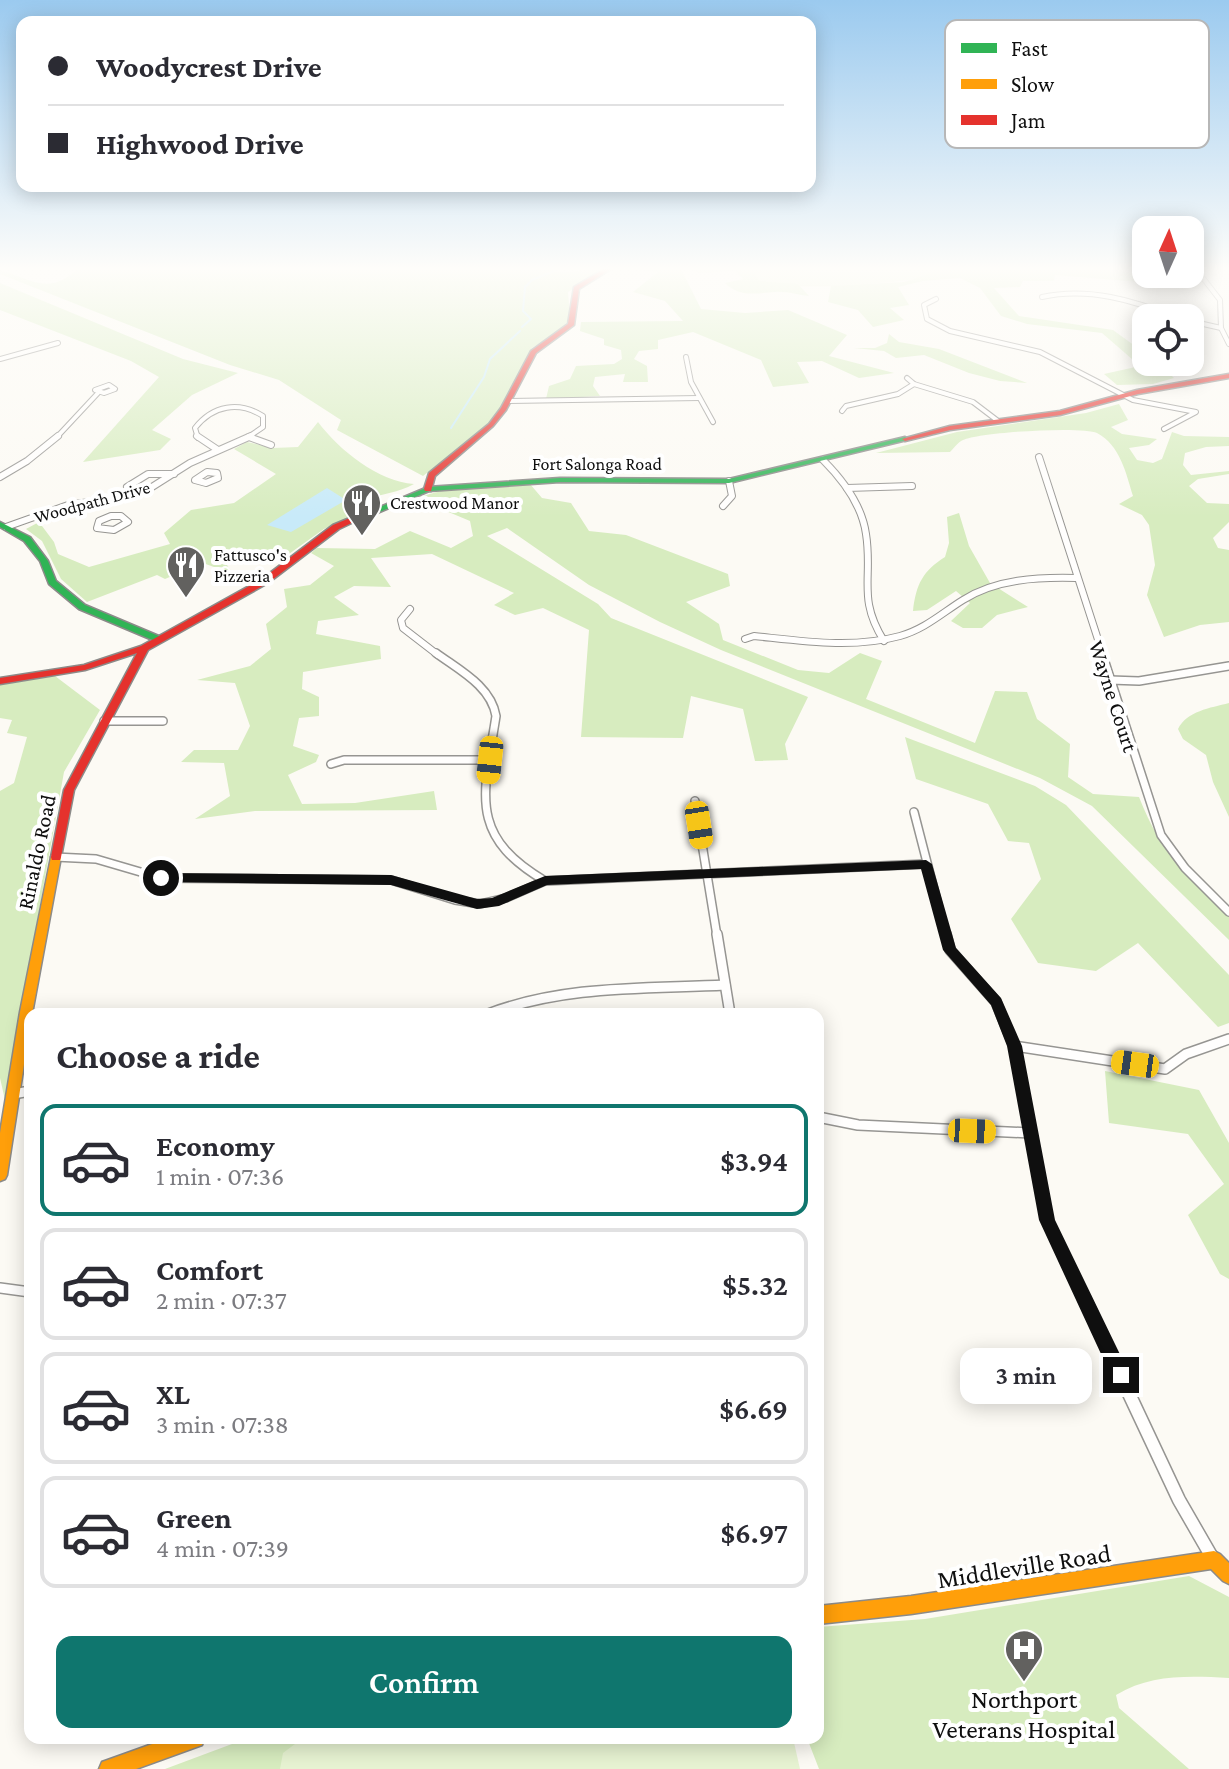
<!DOCTYPE html>
<meta charset="utf-8">
<style>
:root{--surface:#fff;--page:#f7f7f7;--text:#2b2b33;--muted:#7c7c81;--line:#e1e1e2;--accent:#0f766e}
body{margin:0;font-family:"Crimson Pro",serif;background:var(--page);color:var(--text);height:100vh;display:flex;flex-direction:column;font-size:30px;white-space:nowrap}
*{box-sizing:border-box;margin:0}
p{font-size:26px;color:var(--muted)}
.icon{flex:none;width:44px;height:44px;fill:none;stroke:currentColor;stroke-width:2;stroke-linecap:round;stroke-linejoin:round}
.map{position:relative;flex:1;overflow:hidden}
.drawer{position:absolute;left:24px;top:1008px;width:800px;height:736px;display:flex;flex-direction:column;background:var(--surface);border-radius:16px;box-shadow:0 4px 20px #0003}
.drawer>*{flex:none}
.guide{position:absolute;left:16px;top:16px;width:800px;height:176px;border-radius:16px;box-shadow:0 4px 20px #0003;display:grid;align-content:center;height:176px;padding:0 32px;background:var(--surface)}
.needle{width:52px;rotate:3deg}
.fabs{position:absolute;left:1132px;top:216px;display:grid;gap:16px}
.fabs a{display:grid;place-items:center;width:72px;height:72px;border-radius:16px;background:var(--surface);box-shadow:0 4px 20px #0003;font-size:40px}
.end{position:absolute;width:36px;height:36px;margin:-18px;border:10px solid #0f0f0f;background:#fff;box-shadow:0 0 0 4px #fff}
.from{border-radius:50%}
.bubble{position:absolute;height:56px;border-radius:16px;background:var(--surface);box-shadow:0 4px 20px #0003;font-size:26px;font-weight:600;line-height:56px;text-align:center}
.car{position:absolute;width:24px;height:48px;margin:-24px -12px;border-radius:10px;box-shadow:0 0 6px 2px #0007;background:linear-gradient(#f5c518 24%,#345 0 40%,#f5c518 0 76%,#345 0 86%,#f5c518 0)}
.guide b{display:flex;align-items:center;gap:28px;height:76px;font-size:30px}
.guide b+b{border-top:2px solid var(--line)}
.guide i{width:20px;height:20px;background:var(--text)}
ul{padding:0;list-style:none}
li{display:flex;align-items:center;gap:24px;height:112px;margin:0 16px 12px;padding:0 16px;border:4px solid var(--line);border-radius:16px}
li div{flex:1}
li b{display:block;font-size:30px}
li em{font-style:normal;font-weight:600}
li.on{border-color:var(--accent)}
li>.icon{width:72px;height:72px;stroke-width:1.5}
h2{padding:0 32px;font-size:36px;line-height:96px}
.button{display:flex;gap:16px;margin-top:auto;padding:16px 32px}
.button a{flex:1;height:92px;border-radius:16px;background:var(--accent);color:#fff;font-size:32px;font-weight:600;line-height:92px;text-align:center}
.map>svg:first-child{display:block}
</style>
<div class="map">
<svg width="1229" height="1769" viewBox="0 0 1229 1769">
<rect width="100%" height="100%" fill="#fcfaf4"/>
<g fill="#e7f3d2">
<path d="M745,269H948L946,275C879,284 822,291 755,283Z"/>
<path d="M279,1738H793L800,1769H193Z"/>
</g>
<g fill="#d7ecbf">
<path d="M77,269H551L553,272C571,273 586,269 604,269L568,292L570,318L561,330L532,348L509,394L490,424L423,476L337,430L341,420L279,380L230,365L0,274V270C30,278 48,297 77,269Z"/>
<path d="M628,269H681L701,309L745,313L788,310L847,335L829,356L894,373L859,378L822,361L797,362L809,383L773,387L761,360L693,332L658,340V349L639,351L634,359L647,366L648,382H623L625,374L595,377L593,386L600,396L546,399L549,386L570,379L576,366L614,364L622,359L621,350L604,345V339L580,331L581,322L683,321L665,301L633,292L658,272Z"/>
<path d="M690,269H814L815,271L755,273L759,281L798,284L809,296C798,295 786,291 775,292C757,293 740,298 725,283L743,279L735,271L699,273Z"/>
<path d="M931,269H1112L1155,277L1152,283L1055,275L1054,281H1023L1020,287L994,288L1019,316L1113,330L1146,354V362H1157L1174,378L1153,384L1117,385L1104,374L1140,366L1102,333L1027,324L1001,316L980,288L960,278L923,281L898,287L909,305L890,308L904,320L873,327L858,310L828,302L831,286L904,282L932,273Z"/>
<path d="M0,283L183,359L238,373L192,395L152,430L171,439L160,450L83,462L159,377L131,361L0,310Z"/>
<path d="M889,334L899,342L939,349L1027,383L1000,381L969,373L924,355L896,358L884,351L854,348H875L887,343Z"/>
<path d="M1119,404L1128,420L1111,427L1122,434L1157,439L1149,445L1129,448L1137,460L1153,463L1162,459L1172,432L1184,436L1229,437V446L1206,447L1185,453L1183,465L1191,475L1229,471V474L1198,479L1189,486L1207,503L1229,504V522L1213,538L1218,548L1229,550V622L1200,625L1164,637L1147,595L1155,565L1149,525L1142,515L1119,504L1133,496C1126,473 1120,445 1097,433C1083,426 980,432 963,440C958,442 953,449 950,452L876,453L957,432L1086,413Z"/>
<path d="M318,422C340,451 378,481 414,484C398,493 383,493 366,500L372,506L324,529L279,561L240,549L223,559L233,574L203,563L165,579L157,575L87,602L61,579L42,541L26,529L39,522L54,542L58,554L89,567L170,544L164,533L191,510L234,503L276,474L234,449L247,442L273,448L298,447Z"/>
<path d="M530,484L542,498L571,503L589,531L626,535L728,574L730,586L686,602L719,624L723,640L798,670L829,673L860,653L882,661L866,699L975,743L995,691L1027,692L1037,719L1070,744L1068,777L1093,794L1139,797C1162,856 1186,874 1229,917V940L1092,806L1040,778L721,650L660,622L589,585L507,528L487,536L598,604L611,618L808,697L785,744L788,760L755,761L743,709L691,696L683,738L581,737L589,630L543,608L515,615L494,605L514,593L432,554L371,558L391,587L354,586L334,597L359,615L318,621L316,634L380,646L381,659L303,672L302,689L319,697V716L299,718L293,746L319,755L316,762L288,775L302,804L355,803L434,791L437,810L255,811L195,819L230,796L224,763L181,762L194,750H238L250,726L235,683L197,680L250,666L271,649L266,624L287,607L284,589L310,585L334,566L311,553L317,548L375,549L410,531L451,548L473,536L470,521L415,498L452,488Z"/>
<path d="M959,513L969,546L990,583L1028,607L997,615L982,628H963L951,621L970,603L956,591L927,610L913,611C916,584 923,571 945,557L949,543L947,517Z"/>
<path d="M55,676L100,710L64,772L5,1100L0,1078V791L14,783L27,737L7,733L12,720L0,718V685Z"/>
<path d="M1229,703V817L1213,782L1206,755L1183,739L1178,729C1187,711 1210,708 1229,703Z"/>
<path d="M905,737L1035,786L1066,805L1229,975V1023L1218,1027L1138,943L1096,971L1038,963L1011,919L1041,879L1029,843L1008,841L988,804L916,779Z"/>
<path d="M1105,1071L1199,1090L1229,1143V1279L1220,1274L1188,1215L1224,1184L1188,1134L1109,1123Z"/>
<path d="M1189,1576L1229,1597V1678C1188,1676 1151,1674 1116,1695L1119,1708L1189,1769H819L807,1738H818V1627L925,1619Z"/>
<path d="M248,1738H303L283,1753L280,1769H165Z"/>
</g>
<path fill="#c8eaf9" d="M327,488L346,500L291,532L267,525Z"/>
<g fill="none" stroke-linecap="round" stroke-linejoin="round">
<g stroke="#c8eaf9" stroke-width="2">
<path d="M522,327L531,319L523,311L525,287L532,280L559,269"/>
<path d="M451,428L484,377L490,359L520,331"/>
</g>
<defs>
<g id="street-far4">
<path d="M1196,269L1220,300L1221,328L1229,344"/>
<path d="M1042,297C1088,287 1134,300 1177,318"/>
<path d="M936,299L924,305L927,319L950,331L1040,352L1133,400L1196,412L1164,429"/>
<path d="M1190,321L1221,328"/>
<path d="M686,357L691,382L713,422"/>
<path d="M0,359L58,343"/>
<path d="M907,378L914,384L973,402L998,421"/>
<path d="M109,385L115,389L104,393L95,390Z"/>
<path d="M509,401L699,398"/>
<path d="M842,411L846,406L898,394L914,384"/>
<path d="M56,438L98,393"/>
<path d="M198,438L195,428C213,405 239,401 263,416V427L247,438"/>
</g>
<g id="street-far3">
<path d="M197,436L218,450"/>
<path d="M249,437L271,445"/>
<path d="M1039,457L1103,655"/>
<path d="M823,460C843,480 862,505 866,534C873,578 857,598 884,641"/>
<path d="M207,472L217,473L218,478L206,483L195,480Z"/>
<path d="M0,477L27,461L58,436"/>
<path d="M847,488L912,486"/>
<path d="M131,494L127,487L148,474H174"/>
<path d="M723,506L732,496L729,481"/>
<path d="M111,516H121L128,522L114,530L97,528L99,521Z"/>
<path d="M6,527L68,505L118,498L152,487L190,463L251,436"/>
<path d="M410,609L401,620L403,628L438,655"/>
<path d="M745,639L754,636C802,641 852,649 900,636C925,629 942,613 963,600C996,579 1038,577 1076,578"/>
</g>
<g id="street-far2">
<path d="M436,653C459,670 491,686 496,716C484,794 467,835 545,881"/>
<path d="M1102,653L1161,835L1185,868L1229,912"/>
<path d="M1110,680L1139,681L1229,666"/>
<path d="M104,721H163"/>
<path d="M331,764L344,760H490"/>
<path d="M695,801L717,936"/>
<path d="M914,812L946,936"/>
<path d="M55,857L96,859L161,878L391,880L455,900L480,904L506,898L545,881L926,864"/>
</g>
<g id="street-far1">
<path d="M717,934L730,1014"/>
<path d="M946,934L950,950L996,1002L1014,1046L1047,1220L1085,1300"/>
<path d="M488,1014C565,985 644,989 725,985"/>
<path d="M1014,1046L1165,1069L1186,1054L1229,1039"/>
<path d="M13,1094L30,1091"/>
<path d="M818,1117L858,1125L1030,1133"/>
<path d="M0,1288L30,1292"/>
</g>
<path id="street" d="M1084,1298L1179,1500L1213,1559"/>
<g id="fast">
<path d="M905,437L908,439L907,440L729,483L560,482L429,491L363,519L356,517L428,487L560,478L729,479Z"/>
<path d="M0,522L30,537L48,561L56,581L85,605L161,637V641H155L79,609L49,584L40,561L24,541L0,527Z"/>
</g>
<g id="slow">
<path d="M56,853L61,857L32,1014H30V1025L7,1175L5,1179L0,1181V1133L20,1012L51,857Z"/>
<path d="M1214,1551L1220,1554L1229,1563V1584L1223,1581L1211,1569L911,1614L818,1624V1606L911,1596Z"/>
<path d="M169,1738H204L202,1745L136,1769H99L102,1762Z"/>
</g>
<g id="jam">
<path d="M604,269H611L579,289L574,325L536,353L506,410L493,426L435,476L431,491H425L424,489L429,473L489,424L501,408L531,351L568,324L574,287Z"/>
<path d="M1229,374V378L1138,394L1060,415L950,430L905,441L902,439L950,426L1060,411L1137,390Z"/>
<path d="M357,515L364,517L339,529L268,583L148,650L74,790L61,857L60,860H52L51,857L64,790L137,653L85,670L0,684V678L84,665L141,646L262,579L333,525Z"/>
</g>
</defs>
<use href="#street-far4" stroke="#969592" stroke-width="6"/>
<use href="#street-far3" stroke="#969592" stroke-width="8"/>
<use href="#street-far2" stroke="#969592" stroke-width="10"/>
<use href="#street-far1" stroke="#969592" stroke-width="12"/>
<use href="#street" stroke="#969592" stroke-width="15"/>
<use href="#fast" stroke="#8c8b89" stroke-width="3"/>
<use href="#slow" stroke="#8c8b89" stroke-width="3"/>
<use href="#jam" stroke="#8c8b89" stroke-width="3"/>
<use href="#street-far4" stroke="#fffefd" stroke-width="4"/>
<use href="#street-far3" stroke="#fffefd" stroke-width="6"/>
<use href="#street-far2" stroke="#fffefd" stroke-width="7"/>
<use href="#street-far1" stroke="#fffefd" stroke-width="9"/>
<use href="#street" stroke="#fffefd" stroke-width="12"/>
<use href="#fast" fill="#30b455" fill-rule="evenodd"/>
<use href="#slow" fill="#ff9f0a" fill-rule="evenodd"/>
<use href="#jam" fill="#e5322d" fill-rule="evenodd"/>
</g>
<linearGradient id="sky" x2="0" y2="1"><stop stop-color="#9bcaef"/><stop offset="0.52" stop-color="#fefdfa"/><stop offset="1" stop-color="#fefdfa" stop-opacity="0"/></linearGradient>
<rect width="1229" height="517" fill="url(#sky)"/>
<path fill="#0f0f0f" d="M926,860L932,864L956,948L1001,998L1022,1046L1055,1220L1130,1375L1127,1382L1121,1385L1114,1382L1039,1220L1007,1046L991,1005L943,950L921,869L547,885L499,906L477,909L391,885L161,882L155,878L161,873L391,875L477,899L492,898L545,876Z"/>
<defs>
<symbol id="restaurant-pin" viewBox="-11 -11 22 30"><path d="M0 17L-7.5 6A9.5 9.5 0 1 1 7.5 6Z" fill="#62615f" stroke="#fff"/><path d="M-5-6h1v4h1v-4h1v4h1v-4h1v5L-1.5 .5V6h-2V.5L-5-1ZM5-6V6H3V1.5H1.5Q1.5-4 5-6Z" fill="#fff"/></symbol>
<symbol id="hospital-pin" viewBox="-11 -11 22 30"><path d="M0 17L-7.5 6A9.5 9.5 0 1 1 7.5 6Z" fill="#62615f" stroke="#fff"/><path d="M-5-5h3v3.5h4V-5h3V5h-3V1.5h-4V5h-3Z" fill="#fff"/></symbol>
</defs>
<g fill-rule="evenodd">
<use href="#restaurant-pin" x="340" y="481" width="44" height="60"/>
<use href="#restaurant-pin" x="164" y="543" width="44" height="60"/>
<use href="#hospital-pin" x="1002" y="1627" width="44" height="60"/>
</g>
<g text-anchor="middle" stroke-width="8" stroke-linejoin="round" paint-order="stroke">
<g font-size="18" fill="#0f0f0f" stroke="#fff">
<text x="597" y="470">Fort Salonga Road</text>
<text transform="translate(92 502) rotate(-15)" y="6">Woodpath Drive</text>
</g>
<g font-size="18" fill="#0f0f0f" stroke="#fff" text-anchor="start">
<text x="390" y="509">Crestwood Manor</text>
<text x="214" y="561">Fattusco's<tspan x="214" dy="21">Pizzeria</tspan></text>
</g>
<g font-size="22" fill="#0f0f0f" stroke="#fff">
<text transform="translate(1114 696) rotate(72)" y="8">Wayne Court</text>
<text transform="translate(36 852) rotate(-78)" y="8">Rinaldo Road</text>
</g>
<g font-size="26" fill="#0f0f0f" stroke="#fff">
<text transform="translate(1024 1566) rotate(-9)" y="9">Middleville Road</text>
</g>
<g font-size="26" fill="#0f0f0f" stroke="#fff">
<text x="1024" y="1708">Northport<tspan x="1024" dy="30">Veterans Hospital</tspan></text>
</g>
</g>
<rect x="945" y="20" width="264" height="128" rx="12" fill="#fff" stroke="#b7b7b7" stroke-width="2"/>
<rect x="961" y="43" width="36" height="10" fill="#30b455"/>
<rect x="961" y="79" width="36" height="10" fill="#ff9f0a"/>
<rect x="961" y="115" width="36" height="10" fill="#e5322d"/>
<g font-size="22" fill="#0f0f0f">
<text x="1011" y="56">Fast</text>
<text x="1011" y="92">Slow</text>
<text x="1011" y="128">Jam</text>
</g>
</svg>
<div class="fabs">
<a><svg class="needle" viewBox="-14 -14 28 28"><path d="M0-13l5 13h-10z" fill="#e53935"/><path d="M0 13l5-13h-10z" fill="#7c7c81"/></svg></a>
<a><svg class="icon" aria-label="locate" viewBox="0 0 24 24"><circle cx="12" cy="12" r="6"/><path d="M12 2v4M12 18v4M2 12h4M18 12h4"/></svg></a>
</div>
<i class="end from" style="left:161px;top:878px"></i>
<i class="end" style="left:1121px;top:1375px"></i>
<div class="bubble" style="left:960px;top:1348px;width:132px">3 min</div>
<i class="car" style="left:490px;top:760px;rotate:186deg"></i>
<i class="car" style="left:699px;top:825px;rotate:171deg"></i>
<i class="car" style="left:1135px;top:1064px;rotate:278deg"></i>
<i class="car" style="left:972px;top:1131px;rotate:92deg"></i>
<div class="guide">
<b><i class="from"></i>Woodycrest Drive</b>
<b><i></i>Highwood Drive</b>
</div>
<section class="drawer">
<h2>Choose a ride</h2>
<ul>
<li class="on"><svg class="icon" aria-label="car" viewBox="0 0 24 24"><path d="M5 17H2v-5l4-1 3-4h7l3 4 3 1v5h-3M9 17h6M6 11h13"/><circle cx="7" cy="17" r="2"/><circle cx="17" cy="17" r="2"/></svg><div><b>Economy</b><p>1 min · 07:36</p></div><em>$3.94</em></li>
<li><svg class="icon" aria-label="car" viewBox="0 0 24 24"><path d="M5 17H2v-5l4-1 3-4h7l3 4 3 1v5h-3M9 17h6M6 11h13"/><circle cx="7" cy="17" r="2"/><circle cx="17" cy="17" r="2"/></svg><div><b>Comfort</b><p>2 min · 07:37</p></div><em>$5.32</em></li>
<li><svg class="icon" aria-label="car" viewBox="0 0 24 24"><path d="M5 17H2v-5l4-1 3-4h7l3 4 3 1v5h-3M9 17h6M6 11h13"/><circle cx="7" cy="17" r="2"/><circle cx="17" cy="17" r="2"/></svg><div><b>XL</b><p>3 min · 07:38</p></div><em>$6.69</em></li>
<li><svg class="icon" aria-label="car" viewBox="0 0 24 24"><path d="M5 17H2v-5l4-1 3-4h7l3 4 3 1v5h-3M9 17h6M6 11h13"/><circle cx="7" cy="17" r="2"/><circle cx="17" cy="17" r="2"/></svg><div><b>Green</b><p>4 min · 07:39</p></div><em>$6.97</em></li>
</ul>
<div class="button"><a>Confirm</a></div>
</section>
</div>
